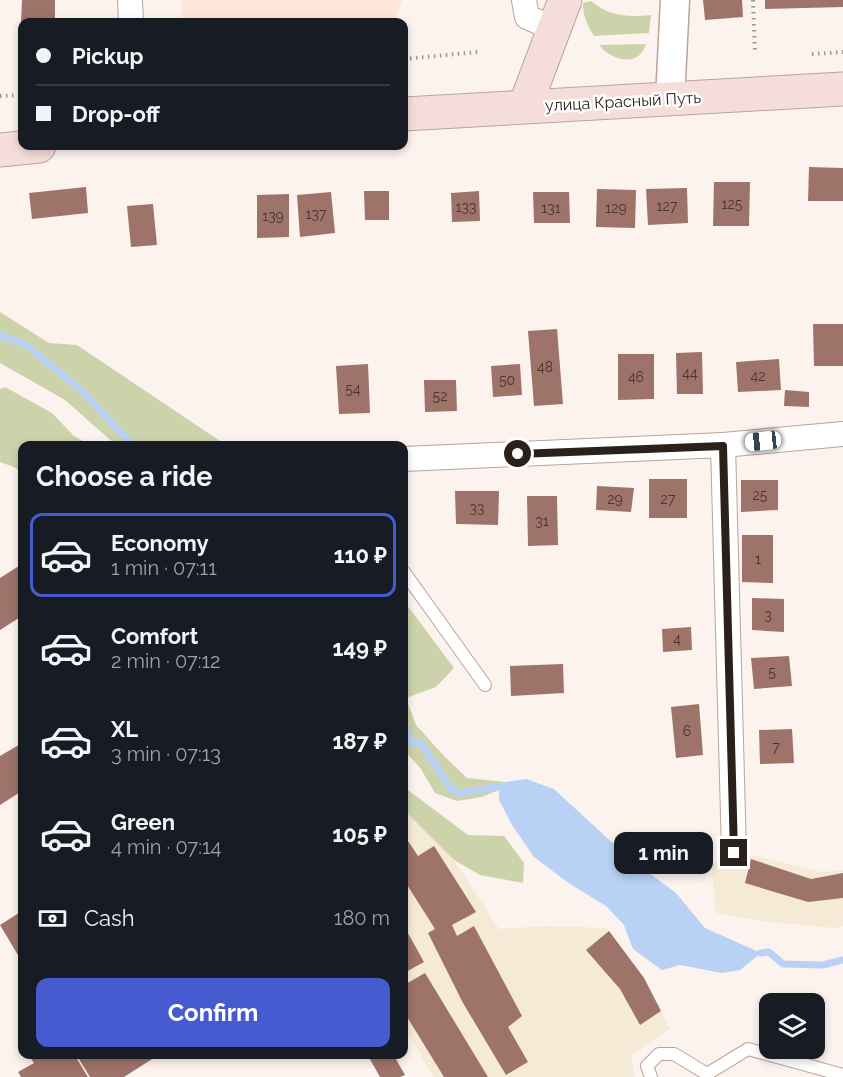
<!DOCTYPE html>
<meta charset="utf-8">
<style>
:root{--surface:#171b24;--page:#242831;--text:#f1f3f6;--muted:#9ea1a6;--line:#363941;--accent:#465bcf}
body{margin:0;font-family:Raleway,sans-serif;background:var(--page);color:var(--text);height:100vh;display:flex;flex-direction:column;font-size:22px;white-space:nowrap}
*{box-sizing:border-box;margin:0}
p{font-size:20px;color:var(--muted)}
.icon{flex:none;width:33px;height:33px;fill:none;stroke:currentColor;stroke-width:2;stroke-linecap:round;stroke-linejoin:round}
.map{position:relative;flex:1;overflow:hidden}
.side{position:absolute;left:18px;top:441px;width:390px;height:618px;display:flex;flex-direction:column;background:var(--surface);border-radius:12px;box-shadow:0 3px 9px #0003}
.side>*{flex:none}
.banner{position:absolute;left:18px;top:18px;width:390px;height:132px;border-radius:12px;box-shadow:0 3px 9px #0003;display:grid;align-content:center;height:132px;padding:0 18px;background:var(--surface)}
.buttons{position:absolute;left:759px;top:993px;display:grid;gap:12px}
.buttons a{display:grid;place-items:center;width:66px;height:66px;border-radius:12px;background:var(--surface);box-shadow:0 3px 9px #0003;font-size:30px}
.end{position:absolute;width:27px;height:27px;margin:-14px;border:8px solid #2a211d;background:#fff;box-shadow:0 0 0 3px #fff}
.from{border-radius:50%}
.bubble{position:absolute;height:42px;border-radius:12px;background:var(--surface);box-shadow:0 3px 9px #0003;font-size:20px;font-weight:700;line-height:42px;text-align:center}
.car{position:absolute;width:18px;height:36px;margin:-18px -9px;border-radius:8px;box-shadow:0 0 4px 2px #0007;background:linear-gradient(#fff 24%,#345 0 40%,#fff 0 76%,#345 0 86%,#fff 0)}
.banner b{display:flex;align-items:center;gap:21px;height:57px;font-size:22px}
.banner b+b{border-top:2px solid var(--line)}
.banner i{width:15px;height:15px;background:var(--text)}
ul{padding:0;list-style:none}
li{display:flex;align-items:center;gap:18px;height:84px;margin:0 12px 9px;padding:0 6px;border:3px solid transparent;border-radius:12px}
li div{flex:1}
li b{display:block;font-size:22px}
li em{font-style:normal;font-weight:700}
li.current{border-color:var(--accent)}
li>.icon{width:54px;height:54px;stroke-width:1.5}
h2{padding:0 18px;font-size:27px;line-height:72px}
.pay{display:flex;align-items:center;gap:15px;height:66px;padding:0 18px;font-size:22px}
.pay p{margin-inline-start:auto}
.action{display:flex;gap:12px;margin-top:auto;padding:12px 18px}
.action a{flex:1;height:69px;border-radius:12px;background:var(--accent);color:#fff;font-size:24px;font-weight:700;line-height:69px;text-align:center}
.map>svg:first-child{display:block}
</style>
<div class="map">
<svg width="843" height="1077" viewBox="0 0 843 1077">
<rect width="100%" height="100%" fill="#fdf3ee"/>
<path fill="#ffe5d9" d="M181,0H402L395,20L356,22H183Z"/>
<g fill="#f5ead5">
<path d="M404,810L454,860L499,929L545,926L607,928L644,978L670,1029L632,1055L634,1077H434L404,1027Z"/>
<path d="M752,855L822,872L843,870V926L834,928L770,922L716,913L711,864Z"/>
</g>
<g fill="#ccd3ab">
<path d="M591,1C610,17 628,17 651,15L649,33L594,36C587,25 583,16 583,3Z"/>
<path d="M646,44C639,68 612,61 599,45Z"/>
<path d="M0,312L49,343L77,345L226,445H116L65,400L0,363Z"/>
<path d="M5,387L52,413L74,436L90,445L22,446V473L16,468L0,462V389Z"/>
<path d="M404,601L454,668L436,687L406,698L416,725L444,756L467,778L506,782L499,790L482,797L457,801L435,793L421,769L404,750Z"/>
<path d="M404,787L468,835L504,836L524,863L523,883L480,875L454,860L404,810Z"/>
</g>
<path fill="#b8d1f4" d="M526,779L554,789L630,859L676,893L705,928L761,953L740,970L722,973L680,965L662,970L633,949L624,925L606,906L570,884L534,857L512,825L499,800V790L506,782Z"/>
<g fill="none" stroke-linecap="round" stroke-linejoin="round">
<g stroke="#b8d1f4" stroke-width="7">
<path d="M0,335L26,345L82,391L133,446"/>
<path d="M404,727L407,731L411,743H421L451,789L459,793L503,786"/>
<path d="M761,953L769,952L783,964L823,965L843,960"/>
</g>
</g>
<g fill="#9e736a">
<path d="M22,0H55V22H21Z"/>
<path d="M703,0H742L743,17L705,20Z"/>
<path d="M765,0H843V7L765,9Z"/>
<path d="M809,167L843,168V201H808Z"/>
<path d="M714,182H750L749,226H713Z"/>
<path d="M86,187L88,213L32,219L29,193Z"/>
<path d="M687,188L688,223L648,225L646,189Z"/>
<path d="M597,189L636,190L635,228L596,227Z"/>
<path d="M364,191H389V220H365Z"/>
<path d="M479,191L480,221L452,222L451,193Z"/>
<path d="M331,192L335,233L300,237L297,195Z"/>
<path d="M533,192H569L570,223H534Z"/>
<path d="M289,194V237L257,238V195Z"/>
<path d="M153,204L157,245L131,247L127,206Z"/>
<path d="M813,324H843V366H814Z"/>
<path d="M557,329L563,404L534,406L528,331Z"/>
<path d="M702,352L703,394H677L676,353Z"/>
<path d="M618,354H654V399L618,400Z"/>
<path d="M779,359L781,390L738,392L736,362Z"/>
<path d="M368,364L370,413L339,414L336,366Z"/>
<path d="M520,364L522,395L493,397L491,366Z"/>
<path d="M424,380H456L457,411L425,412Z"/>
<path d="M785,390L809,392V407L784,406Z"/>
<rect x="649" y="479" width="38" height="39"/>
<path d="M741,480H778V510L741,512Z"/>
<path d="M597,486L634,488L631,512L596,510Z"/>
<path d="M455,491H499L498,525L456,524Z"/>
<path d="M527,496H557L558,545L528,546Z"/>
<path d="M742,535H773V583L742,582Z"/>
<path d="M22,564V616L0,630V578Z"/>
<path d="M752,598L784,599V632L752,630Z"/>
<path d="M691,627L692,650L663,652L662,629Z"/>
<path d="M789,656L792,686L754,689L751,658Z"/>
<path d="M563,664L564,693L511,696L510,666Z"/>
<path d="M699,704L703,755L676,758L671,707Z"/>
<path d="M792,729L794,763L760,764L759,730Z"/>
<path d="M22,743V791L0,805V756Z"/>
<path d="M404,835L418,856L434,846L476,912L452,925L457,936L474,926L522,1016L508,1027L528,1062L506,1075L463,1003L428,933L435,929L404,880Z"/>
<path d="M751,859L811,879L843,873V898L808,902L745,883Z"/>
<path d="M22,911V962L0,925Z"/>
<path d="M404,926L424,962L404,973Z"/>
<path d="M609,931L644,978L661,1011L640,1025L620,989L586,950Z"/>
<path d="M425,973L488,1077H444L404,1012V985Z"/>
<path d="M31,1054H74L88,1077H21L18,1072L34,1063L29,1056Z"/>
<path d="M79,1054H160L124,1077H90L77,1056Z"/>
<path d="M367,1054H393L405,1075L400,1077H380Z"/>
</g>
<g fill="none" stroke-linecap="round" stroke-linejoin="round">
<defs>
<g id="service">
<path d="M404,572L485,685"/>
<path d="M651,1077L647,1066L659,1054H674L707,1074L748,1049L843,1075"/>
</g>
<g id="minor">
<path d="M130,0L131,22"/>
<path d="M524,0L527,17L555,29"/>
<path d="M723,445L734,853"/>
<path d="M404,459L723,445L843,434"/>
</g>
<path id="tertiary" d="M670,99L675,0"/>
<g id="secondary">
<path d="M525,106L565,0"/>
<path d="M404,114L843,89"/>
<path d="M0,150L39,146"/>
</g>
</defs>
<use href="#service" stroke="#baa499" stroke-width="14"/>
<use href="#minor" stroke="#baa499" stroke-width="26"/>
<use href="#tertiary" stroke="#baa499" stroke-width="31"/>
<use href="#secondary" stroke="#baa499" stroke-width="35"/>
<g stroke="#a09692" stroke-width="4" stroke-dasharray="1.5 4.5" stroke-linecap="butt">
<path d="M753,0L755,53"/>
<path d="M812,54L843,52"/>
<path d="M404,59L478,52"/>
<path d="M0,96L22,95"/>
</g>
<use href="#service" stroke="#fff" stroke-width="12"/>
<use href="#minor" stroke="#fff" stroke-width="24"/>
<use href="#tertiary" stroke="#fff" stroke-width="28"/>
<use href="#secondary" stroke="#f5deda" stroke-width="33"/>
</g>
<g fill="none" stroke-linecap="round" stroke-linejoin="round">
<path stroke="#2a211d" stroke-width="8" d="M518,454L723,446L734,853"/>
</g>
<g text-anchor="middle" stroke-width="5" stroke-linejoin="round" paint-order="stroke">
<g font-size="14" fill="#473630">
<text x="732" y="209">125</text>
<text x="667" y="211">127</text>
<text x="466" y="212">133</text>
<text x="551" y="213">131</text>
<text x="616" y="213">129</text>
<text x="316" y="219">137</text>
<text x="273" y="221">139</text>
<text x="545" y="372">48</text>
<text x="690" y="378">44</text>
<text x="758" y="381">42</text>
<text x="636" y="382">46</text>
<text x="507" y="385">50</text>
<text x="353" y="394">54</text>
<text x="440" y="401">52</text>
<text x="760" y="500">25</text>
<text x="615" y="504">29</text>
<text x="668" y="504">27</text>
<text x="477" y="513">33</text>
<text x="542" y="526">31</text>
<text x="758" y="564">1</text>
<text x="768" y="620">3</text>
<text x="677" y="644">4</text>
<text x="772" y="677">5</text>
<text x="687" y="736">6</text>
<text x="776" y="752">7</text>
</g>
<g font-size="16" fill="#2a211d" stroke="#fff">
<text transform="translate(623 101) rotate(-3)" y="6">улица Красный Путь</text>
</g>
</g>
</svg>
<div class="buttons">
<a><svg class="icon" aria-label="layers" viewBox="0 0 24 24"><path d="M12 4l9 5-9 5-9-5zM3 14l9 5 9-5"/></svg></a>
</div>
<i class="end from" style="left:518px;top:454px"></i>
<i class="end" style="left:734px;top:853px"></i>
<div class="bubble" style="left:614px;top:832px;width:99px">1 min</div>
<i class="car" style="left:763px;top:441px;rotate:264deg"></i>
<div class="banner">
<b><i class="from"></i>Pickup</b>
<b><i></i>Drop-off</b>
</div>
<section class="side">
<h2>Choose a ride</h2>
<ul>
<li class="current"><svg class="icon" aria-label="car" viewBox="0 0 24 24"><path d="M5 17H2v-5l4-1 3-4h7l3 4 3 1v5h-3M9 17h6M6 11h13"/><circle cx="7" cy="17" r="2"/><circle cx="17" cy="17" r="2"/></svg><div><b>Economy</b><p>1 min · 07:11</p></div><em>110 ₽</em></li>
<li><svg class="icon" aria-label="car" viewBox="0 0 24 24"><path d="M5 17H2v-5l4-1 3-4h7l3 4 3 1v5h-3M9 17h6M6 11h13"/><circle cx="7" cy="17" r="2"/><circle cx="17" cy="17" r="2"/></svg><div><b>Comfort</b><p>2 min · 07:12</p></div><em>149 ₽</em></li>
<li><svg class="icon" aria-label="car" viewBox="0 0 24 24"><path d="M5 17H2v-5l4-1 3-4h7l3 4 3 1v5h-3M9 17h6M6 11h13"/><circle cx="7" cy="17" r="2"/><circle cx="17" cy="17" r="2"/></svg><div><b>XL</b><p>3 min · 07:13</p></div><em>187 ₽</em></li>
<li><svg class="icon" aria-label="car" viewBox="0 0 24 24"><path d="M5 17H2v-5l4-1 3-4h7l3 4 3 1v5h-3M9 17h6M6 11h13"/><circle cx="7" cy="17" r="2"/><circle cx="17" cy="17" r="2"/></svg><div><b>Green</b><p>4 min · 07:14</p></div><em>105 ₽</em></li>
</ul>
<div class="pay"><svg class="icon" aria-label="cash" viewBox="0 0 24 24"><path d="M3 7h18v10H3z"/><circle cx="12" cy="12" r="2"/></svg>Cash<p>180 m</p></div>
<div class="action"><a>Confirm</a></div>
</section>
</div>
